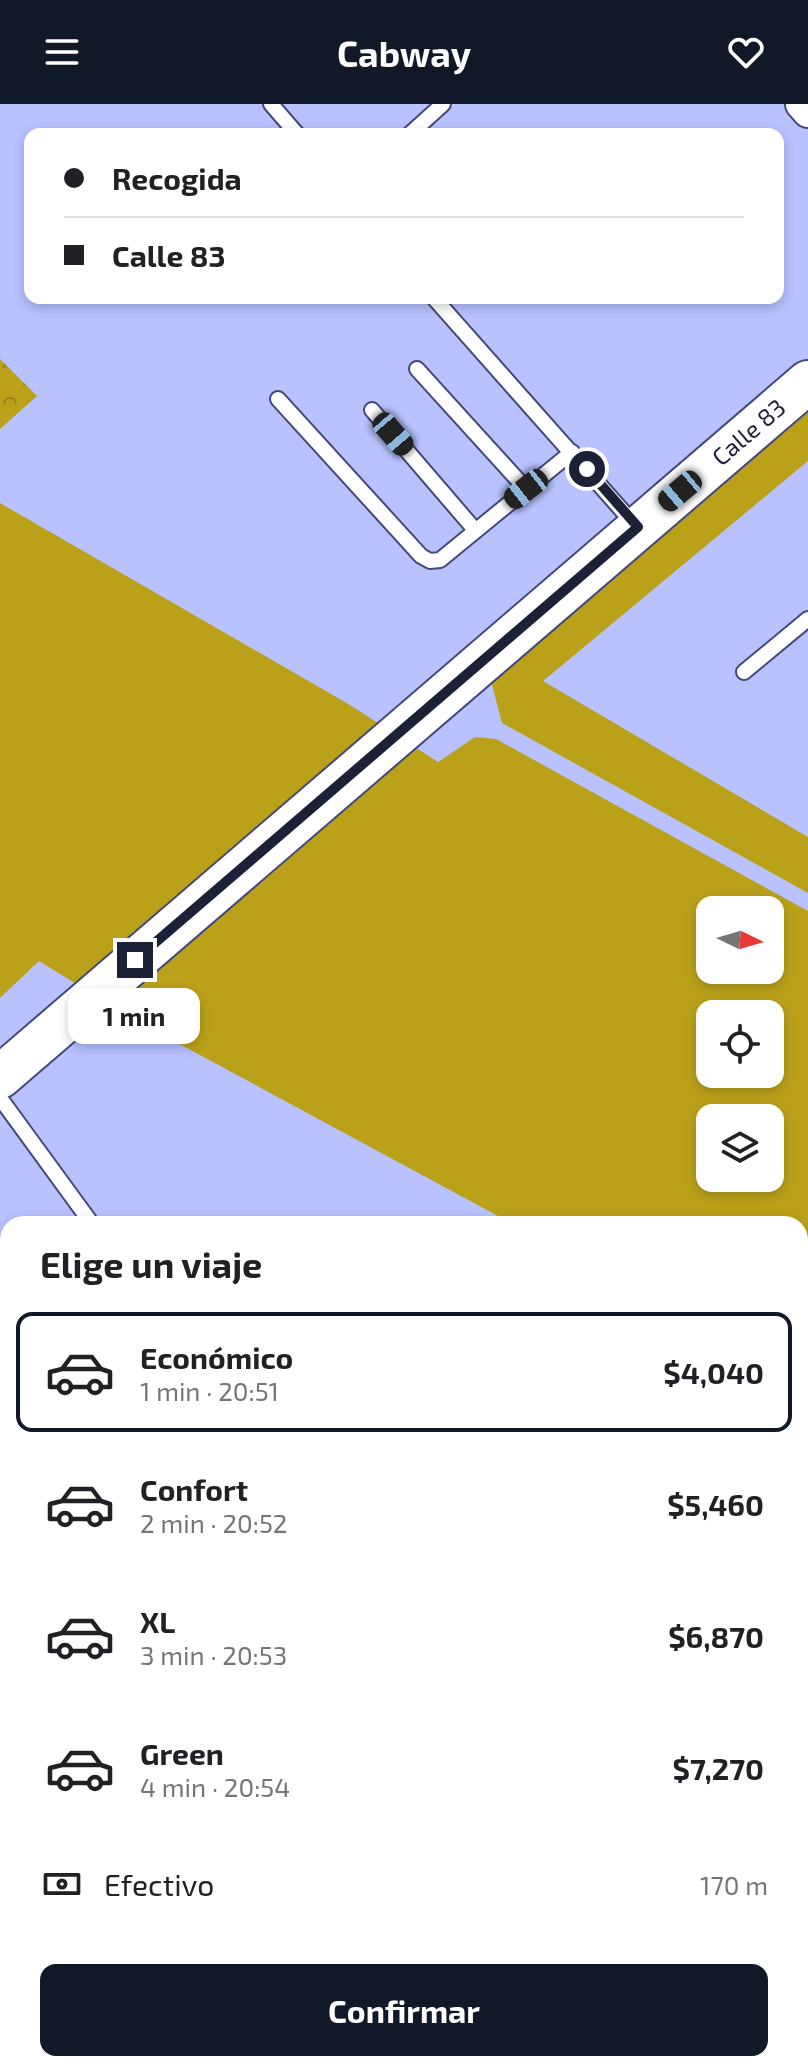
<!DOCTYPE html>
<html lang="es">
<meta charset="utf-8">
<style>
:root{--surface:#fff;--page:#f2f2f2;--text:#202124;--muted:#757577;--line:#e0e0e0;--accent:#111827}
body{margin:0;font-family:"Exo 2",sans-serif;background:var(--page);color:var(--text);height:100vh;display:flex;flex-direction:column;font-size:30px;white-space:nowrap}
*{box-sizing:border-box;margin:0}
p{font-size:26px;color:var(--muted)}
.icon{flex:none;width:44px;height:44px;fill:none;stroke:currentColor;stroke-width:2;stroke-linecap:round;stroke-linejoin:round}
.map{position:relative;flex:1;overflow:hidden}
.sheet{position:absolute;left:0px;top:1112px;width:808px;height:856px;display:flex;flex-direction:column;background:var(--surface);border-radius:24px 24px 0 0;box-shadow:0 4px 12px #0003}
.sheet>*{flex:none}
.hud{position:absolute;left:24px;top:24px;width:760px;height:176px;border-radius:16px;box-shadow:0 4px 12px #0003;display:grid;align-content:center;height:176px;padding:0 40px;background:var(--surface)}
.needle{width:52px;rotate:95deg}
.tools{position:absolute;left:696px;top:792px;display:grid;gap:16px}
.tools a{display:grid;place-items:center;width:88px;height:88px;border-radius:16px;background:var(--surface);box-shadow:0 4px 12px #0003;font-size:40px}
.end{position:absolute;width:36px;height:36px;margin:-18px;border:10px solid #1d2137;background:#fff;box-shadow:0 0 0 4px #fff}
.from{border-radius:50%}
.bubble{position:absolute;height:56px;border-radius:16px;background:var(--surface);box-shadow:0 4px 12px #0003;font-size:26px;font-weight:700;line-height:56px;text-align:center}
.car{position:absolute;width:24px;height:48px;margin:-24px -12px;border-radius:10px;box-shadow:0 0 6px 2px #0007;background:linear-gradient(#222 24%,#8ab4d8 0 40%,#222 0 76%,#8ab4d8 0 86%,#222 0)}
.hud b{display:flex;align-items:center;gap:28px;height:76px;font-size:30px}
.hud b+b{border-top:2px solid var(--line)}
.hud i{width:20px;height:20px;background:var(--text)}
ul{padding:0;list-style:none}
li{display:flex;align-items:center;gap:24px;height:120px;margin:0 16px 12px;padding:0 24px;border:4px solid transparent;border-radius:16px}
li div{flex:1}
li b{display:block;font-size:30px}
li em{font-style:normal;font-weight:700}
li.selected{border-color:var(--accent)}
li>.icon{width:72px;height:72px;stroke-width:1.5}
h2{padding:0 40px;font-size:36px;line-height:96px}
.pay{display:flex;align-items:center;gap:20px;height:88px;padding:0 40px;font-size:30px}
.pay p{margin-inline-start:auto}
.button{display:flex;gap:16px;margin-top:auto;padding:16px 40px}
.button a{flex:1;height:92px;border-radius:16px;background:var(--accent);color:#fff;font-size:32px;font-weight:700;line-height:92px;text-align:center}
header{display:flex;justify-content:space-between;align-items:center;height:104px;padding:0 40px;background:var(--accent);color:#fff;font-size:36px;font-weight:700}
.map>svg:first-child{display:block}
</style>
<header><svg class="icon" aria-label="menu" viewBox="0 0 24 24"><path d="M4 6h16M4 12h16M4 18h16"/></svg>Cabway<svg class="icon" aria-label="heart" viewBox="0 0 24 24"><path d="M12 20l-8-8c-3-5 5-10 8-4 3-6 11-1 8 4z"/></svg></header>
<div class="map">
<svg width="808" height="1968" viewBox="0 0 808 1968">
<defs>
<pattern id="park-crowns" width="20" height="18" patternUnits="userSpaceOnUse" patternTransform="scale(2)"><rect width="20" height="18" fill="#bba11a"/><path d="M2 6a3 3 0 1 1 6 0M12 15a3 3 0 1 1 6 0" fill="none" stroke="#978318"/></pattern>
</defs>
<rect width="100%" height="100%" fill="#b7c2ff"/>
<g fill="#bba11a" fill-rule="evenodd">
<path d="M808,296V357L543,577L808,733V789L502,619L490,573Z"/>
<path d="M0,399L350,601L438,658L475,633L496,635L808,807V1279L800,1275V1120H513L135,916L39,857L0,894ZM710,806H770V866H710ZM710,910H770V970H710ZM710,1014H770V1074H710Z"/>
</g>
<g fill="url(#park-crowns)">
<path d="M0,255L37,292L0,325Z"/>
<path d="M8,1504V1594L1,1600L8,1608V1681L0,1688V1511Z"/>
<path d="M0,1902L8,1911V1960H50L52,1963L46,1968H0Z"/>
</g>
<g fill="#8a94ce" stroke="#5e679d" stroke-width="2">
<path d="M800,1600L808,1609V1722L800,1713Z"/>
<path d="M800,1810L808,1819V1871L800,1862Z"/>
<path d="M519,1960H574L580,1968H526Z"/>
<path d="M718,1960H761L768,1968H724Z"/>
</g>
<g fill="none" stroke-linecap="round" stroke-linejoin="round">
<defs>
<g id="lane">
<path d="M271,0L297,30"/>
<path d="M410,30L443,0"/>
<path d="M434,194L635,421"/>
<path d="M417,265L526,385"/>
<path d="M278,295L421,452L430,457L440,456L572,348"/>
<path d="M372,306L475,426"/>
<path d="M744,568L808,515"/>
<path d="M0,994L92,1120"/>
<path d="M0,1881L8,1891"/>
<path d="M68,1960L75,1968"/>
<path d="M137,1960L143,1968"/>
</g>
<path id="street" d="M801,0L808,8"/>
<g id="secondary">
<path id="s1" d="M0,973L808,278"/>
<path d="M800,1435L808,1428"/>
<path d="M800,1526L808,1535"/>
<path d="M184,1968L193,1960"/>
</g>
</defs>
<use href="#lane" stroke="#42487c" stroke-width="18"/>
<use href="#street" stroke="#42487c" stroke-width="34"/>
<use href="#secondary" stroke="#42487c" stroke-width="46"/>
<use href="#lane" stroke="#fff" stroke-width="14"/>
<use href="#street" stroke="#fff" stroke-width="30"/>
<use href="#secondary" stroke="#fff" stroke-width="42"/>
</g>
<g fill="none" stroke-linecap="round" stroke-linejoin="round">
<path stroke="#1d2137" stroke-width="10" d="M135,856L638,423L587,365"/>
</g>
<g text-anchor="middle" stroke-width="6" stroke-linejoin="round" paint-order="stroke">
<g font-size="24" fill="#1d2137" stroke="#cad1f6">
<text dy="8" stroke="none"><textPath href="#s1" startOffset="988">Calle 83</textPath></text>
</g>
</g>
</svg>
<div class="tools">
<a><svg class="needle" viewBox="-14 -14 28 28"><path d="M0-13l5 13h-10z" fill="#e53935"/><path d="M0 13l5-13h-10z" fill="#757577"/></svg></a>
<a><svg class="icon" aria-label="locate" viewBox="0 0 24 24"><circle cx="12" cy="12" r="6"/><path d="M12 2v4M12 18v4M2 12h4M18 12h4"/></svg></a>
<a><svg class="icon" aria-label="layers" viewBox="0 0 24 24"><path d="M12 4l9 5-9 5-9-5zM3 14l9 5 9-5"/></svg></a>
</div>
<i class="end from" style="left:587px;top:365px"></i>
<i class="end" style="left:135px;top:856px"></i>
<div class="bubble" style="left:68px;top:884px;width:132px">1 min</div>
<i class="car" style="left:393px;top:330px;rotate:139deg"></i>
<i class="car" style="left:526px;top:385px;rotate:232deg"></i>
<i class="car" style="left:680px;top:387px;rotate:230deg"></i>
<div class="hud">
<b><i class="from"></i>Recogida</b>
<b><i></i>Calle 83</b>
</div>
<section class="sheet">
<h2>Elige un viaje</h2>
<ul>
<li class="selected"><svg class="icon" aria-label="car" viewBox="0 0 24 24"><path d="M5 17H2v-5l4-1 3-4h7l3 4 3 1v5h-3M9 17h6M6 11h13"/><circle cx="7" cy="17" r="2"/><circle cx="17" cy="17" r="2"/></svg><div><b>Económico</b><p>1 min · 20:51</p></div><em>$4,040</em></li>
<li><svg class="icon" aria-label="car" viewBox="0 0 24 24"><path d="M5 17H2v-5l4-1 3-4h7l3 4 3 1v5h-3M9 17h6M6 11h13"/><circle cx="7" cy="17" r="2"/><circle cx="17" cy="17" r="2"/></svg><div><b>Confort</b><p>2 min · 20:52</p></div><em>$5,460</em></li>
<li><svg class="icon" aria-label="car" viewBox="0 0 24 24"><path d="M5 17H2v-5l4-1 3-4h7l3 4 3 1v5h-3M9 17h6M6 11h13"/><circle cx="7" cy="17" r="2"/><circle cx="17" cy="17" r="2"/></svg><div><b>XL</b><p>3 min · 20:53</p></div><em>$6,870</em></li>
<li><svg class="icon" aria-label="car" viewBox="0 0 24 24"><path d="M5 17H2v-5l4-1 3-4h7l3 4 3 1v5h-3M9 17h6M6 11h13"/><circle cx="7" cy="17" r="2"/><circle cx="17" cy="17" r="2"/></svg><div><b>Green</b><p>4 min · 20:54</p></div><em>$7,270</em></li>
</ul>
<div class="pay"><svg class="icon" aria-label="cash" viewBox="0 0 24 24"><path d="M3 7h18v10H3z"/><circle cx="12" cy="12" r="2"/></svg>Efectivo<p>170 m</p></div>
<div class="button"><a>Confirmar</a></div>
</section>
</div>
